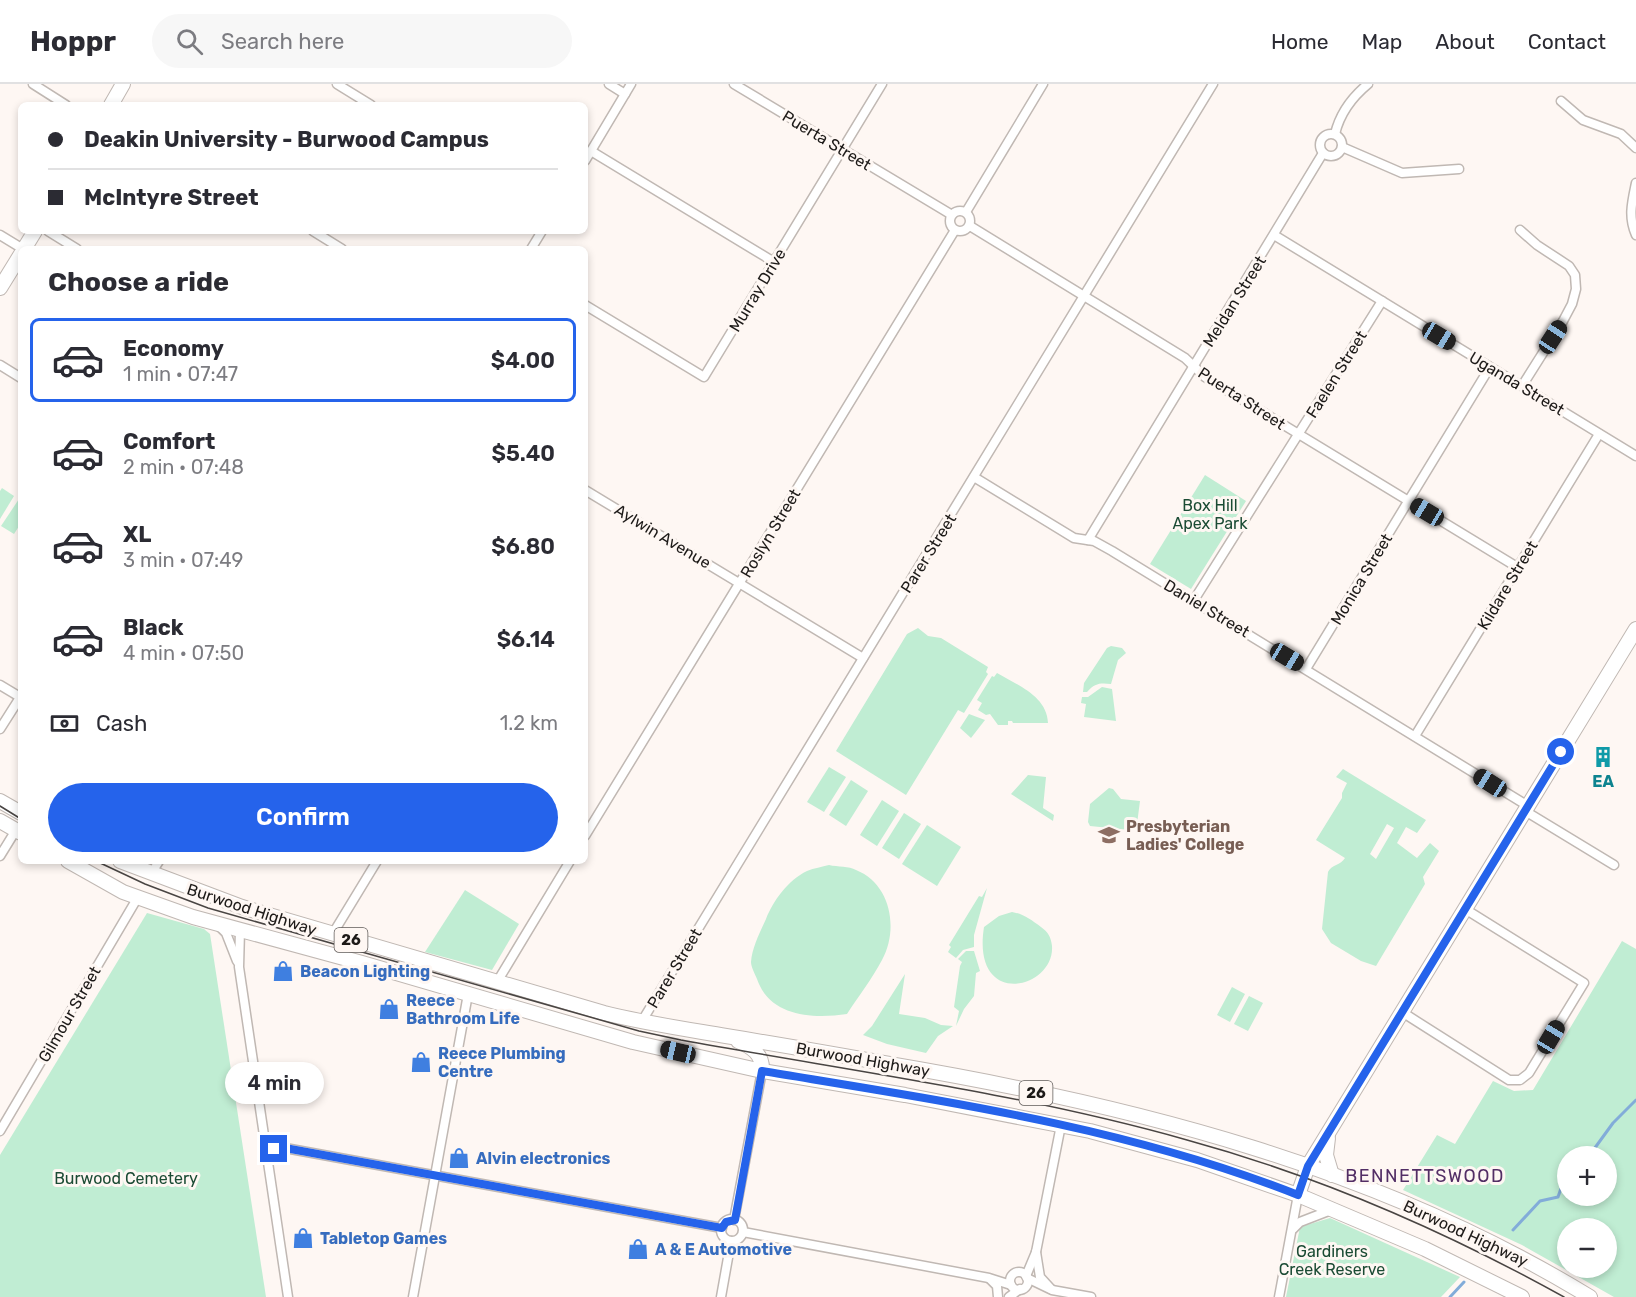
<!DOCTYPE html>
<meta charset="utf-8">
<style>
:root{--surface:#fff;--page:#f7f7f7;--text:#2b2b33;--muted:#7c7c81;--line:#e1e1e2;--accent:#2563eb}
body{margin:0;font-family:Rubik,sans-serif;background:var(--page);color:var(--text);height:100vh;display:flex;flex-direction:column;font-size:22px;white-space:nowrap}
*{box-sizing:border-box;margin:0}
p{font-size:20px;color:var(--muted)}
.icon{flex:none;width:33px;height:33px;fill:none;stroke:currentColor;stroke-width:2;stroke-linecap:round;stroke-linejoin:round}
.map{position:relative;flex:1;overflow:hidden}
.sheet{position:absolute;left:18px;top:162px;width:570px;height:618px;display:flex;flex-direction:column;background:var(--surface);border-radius:9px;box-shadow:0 3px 9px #0003}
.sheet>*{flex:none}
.banner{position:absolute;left:18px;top:18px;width:570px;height:132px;border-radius:9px;box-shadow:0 3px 9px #0003;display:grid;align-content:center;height:132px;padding:0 30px;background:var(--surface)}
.controls{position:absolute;left:1557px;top:1062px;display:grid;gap:12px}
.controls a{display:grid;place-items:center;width:60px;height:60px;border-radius:50%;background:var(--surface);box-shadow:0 3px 9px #0003;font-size:30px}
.end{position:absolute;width:27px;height:27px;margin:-14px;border:8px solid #2563eb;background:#fff;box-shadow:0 0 0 3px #fff}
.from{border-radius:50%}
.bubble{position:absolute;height:42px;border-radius:21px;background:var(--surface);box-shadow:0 3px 9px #0003;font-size:20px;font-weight:600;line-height:42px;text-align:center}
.car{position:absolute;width:18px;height:36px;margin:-18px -9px;border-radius:8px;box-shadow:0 0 4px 2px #0007;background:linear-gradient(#222 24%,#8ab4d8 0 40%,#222 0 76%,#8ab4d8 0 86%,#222 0)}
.banner b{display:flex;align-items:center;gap:21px;height:57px;font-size:22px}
.banner b+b{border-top:2px solid var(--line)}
.banner i{width:15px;height:15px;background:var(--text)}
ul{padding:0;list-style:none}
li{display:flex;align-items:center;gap:18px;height:84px;margin:0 12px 9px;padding:0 18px;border:3px solid transparent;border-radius:9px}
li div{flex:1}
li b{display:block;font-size:22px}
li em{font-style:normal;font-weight:600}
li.active{border-color:var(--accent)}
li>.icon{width:54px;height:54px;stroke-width:1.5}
h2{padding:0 30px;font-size:27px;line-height:72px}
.pay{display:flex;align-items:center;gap:15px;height:66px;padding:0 30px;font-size:22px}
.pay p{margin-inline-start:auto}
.action{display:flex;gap:12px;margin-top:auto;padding:12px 30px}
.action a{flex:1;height:69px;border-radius:36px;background:var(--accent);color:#fff;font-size:24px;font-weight:600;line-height:69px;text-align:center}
header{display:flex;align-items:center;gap:36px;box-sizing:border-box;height:84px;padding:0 30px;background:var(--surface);border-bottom:2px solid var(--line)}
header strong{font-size:28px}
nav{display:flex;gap:33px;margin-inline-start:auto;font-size:21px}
.search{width:420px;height:54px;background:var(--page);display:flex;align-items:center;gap:15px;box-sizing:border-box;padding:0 21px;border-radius:33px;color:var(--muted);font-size:22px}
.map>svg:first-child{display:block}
</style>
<header>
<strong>Hoppr</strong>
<div class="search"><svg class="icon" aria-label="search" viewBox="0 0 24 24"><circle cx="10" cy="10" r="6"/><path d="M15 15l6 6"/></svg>Search here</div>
<nav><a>Home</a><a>Map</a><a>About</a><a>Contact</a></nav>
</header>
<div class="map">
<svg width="1636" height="1213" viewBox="0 0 1636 1213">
<rect width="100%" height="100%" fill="#fef7f3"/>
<g fill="#c0edd3" fill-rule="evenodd">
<path d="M1205,391L1246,417L1191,505L1150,480Z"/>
<path d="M2,404L14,412L0,435V407Z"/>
<path d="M19,415L21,416V439L14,450L1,442Z"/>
<path d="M918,544L928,552L941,554L988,583L986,588L988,590L964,629L958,626L906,711L836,667L907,550Z"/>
<path d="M1111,562L1122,564L1126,569L1118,576L1111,600C1100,599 1095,599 1087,608H1083L1084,599L1107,564Z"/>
<path d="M997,589C1017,601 1047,612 1048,639H1013L1012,637H1008V641H998L990,630L986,631L978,626L982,619L977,616L992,592L994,593Z"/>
<path d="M1102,603L1112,605L1116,637L1084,633L1086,620L1081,619L1082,613H1088Z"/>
<path d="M969,630L985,636L971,654L960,644Z"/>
<path d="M829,683L846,693L824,728L807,718Z"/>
<path d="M1343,685L1426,736L1417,749L1406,743L1397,759L1417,774L1430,759L1439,767L1423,793L1425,800L1376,882L1361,877L1331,859L1322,845L1328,788C1331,781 1341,781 1345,774L1316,756L1342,714V709L1347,699L1336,693ZM1387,740L1394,744L1376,775L1370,770Z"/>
<path d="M1028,691L1046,693L1043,724L1054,731L1053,737L1011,710Z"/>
<path d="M851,696L868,707L846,742L829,731Z"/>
<path d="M1109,704L1113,705L1121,715L1140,717L1137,740L1130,746L1090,742L1088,738L1090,720Z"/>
<path d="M882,716L899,727L877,762L860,751Z"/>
<path d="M904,729L921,740L899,775L882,764Z"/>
<path d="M927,741L961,763L937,802L902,780Z"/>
<path d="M829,781C838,783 849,782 856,786C891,800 899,845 882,876C872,895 858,913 847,930C813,935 770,933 757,895C755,890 751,883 751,878C752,864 760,848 766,835C773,817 788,796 807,787C814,784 822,783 829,781Z"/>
<path d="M987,804L974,851V863L963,866L956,874L948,868L951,863L949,861L979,812L982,813Z"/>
<path d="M465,806L519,840L492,886L425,868Z"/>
<path d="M1012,828C1024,830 1031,836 1041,843C1048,848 1051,853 1052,862C1055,905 971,926 984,843L999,832Z"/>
<path d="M147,829L204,845L210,850L266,1213H0V1071Z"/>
<path d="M1622,857L1636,865V1213H1614L1522,1161L1403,1106L1437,1051L1455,1060L1493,997L1514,1007L1533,1006ZM1568,1072H1606V1112H1568ZM1568,1144H1606V1184H1568Z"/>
<path d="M966,867H974L980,887L976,889L974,912L964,925L956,942L959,927L954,923L960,882L962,878L958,875Z"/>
<path d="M905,890L899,930L925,934L941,941L953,942L938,952L926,969L887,960L863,951L872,942Z"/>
<path d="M1232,903L1245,910L1230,938L1217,931Z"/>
<path d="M1249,912L1263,919L1248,947L1234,940Z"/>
<path d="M1330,1134L1460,1193L1441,1213H1286L1300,1143Z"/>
</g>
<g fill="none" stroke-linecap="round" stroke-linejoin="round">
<g stroke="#82acd9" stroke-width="3">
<path d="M1589,1072L1613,1039L1636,1016"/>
<path d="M1513,1146L1540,1117L1558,1113L1568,1084"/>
<path d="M1450,1213L1464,1198"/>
</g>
<defs>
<g id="minor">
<path d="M33,0L66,21"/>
<path d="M337,0L371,21"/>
<path d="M609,0L625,10"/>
<path d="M734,0L952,131"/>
<path d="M1561,17L1583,36L1621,50L1636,64"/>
<circle cx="1331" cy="61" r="11"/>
<path d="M1335,50C1340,29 1351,14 1368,0"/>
<path d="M1342,63L1402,89L1459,85"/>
<path d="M591,67L774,178"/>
<path d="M585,77L631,0"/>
<path d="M1636,99C1632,118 1628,133 1636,151"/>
<circle cx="960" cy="137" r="10"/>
<path d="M966,128L1043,0"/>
<path d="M970,142L1185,274L1205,293L1517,483"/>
<path d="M1520,146L1537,161L1569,182L1575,191L1576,205L1572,220L1563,237L1522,302"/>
<path d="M48,147L77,165"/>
<path d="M313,147L342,165"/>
<path d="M0,151L23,165"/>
<path d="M1274,151L1636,372"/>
<path d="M531,165L542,147"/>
<path d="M585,221L704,293L882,0"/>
<path d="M0,281L21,294"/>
<path d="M974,393L1074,454L1094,457L1112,467L1528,722"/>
<path d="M585,406L863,574"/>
<path d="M1088,456L1323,69"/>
<path d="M1194,516L1382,217"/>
<path d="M1306,585L1490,283"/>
<path d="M0,601L20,613"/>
<path d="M0,645L21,612"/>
<path d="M1415,652L1599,350"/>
<path d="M1525,727L1614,781"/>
<path d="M585,752L955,146"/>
<path d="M0,772L16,746"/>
<path d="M151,790L159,777"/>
<path d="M218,841L226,849L237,877"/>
<path d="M240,846L239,883L288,1213"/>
<path d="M332,851L377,777"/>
<path d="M497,898L570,777"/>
<path d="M1402,928L1509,996H1520L1529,989L1584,899L1465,825"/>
<path d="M643,939L645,932L1213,0"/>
<path d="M0,1047L138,813"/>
<path d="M267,1065L285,1064L722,1144"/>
<circle cx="732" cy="1146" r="11"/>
<path d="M734,1136L762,987"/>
<path d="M1293,1145L1300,1138L1331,1126"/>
<path d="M743,1148L989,1194L1011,1201"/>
<path d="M1036,1168L1040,1193L1051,1205"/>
<circle cx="1019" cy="1197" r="9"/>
<path d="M1026,1192L1036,1168L1061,1041"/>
<path d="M1027,1194L1052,1206L1091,1213"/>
<path d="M990,1195L997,1202L998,1213"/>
<path d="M413,1213L468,910"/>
<path d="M721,1213L731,1157"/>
<path d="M1009,1213L1020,1205"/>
<path d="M1279,1213L1298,1111"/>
</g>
<g id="primary">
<path d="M111,21L123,0"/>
<path d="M24,165L35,147"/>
<path d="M0,204L21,170"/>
<path d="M1328,1054L1326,1071L1332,1091"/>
<path d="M1308,1082L1636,545"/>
</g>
<g id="trunk">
<path d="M0,717L21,729"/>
<path d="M0,737L21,749"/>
<path d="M68,777L123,808L193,833L362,879L633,958L762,987L905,1011L1090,1047L1197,1076L1298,1111L1425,1165L1522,1213"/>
<path d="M120,777L242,823L604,929C644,939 685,945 726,952C782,961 839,971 895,981C1136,1022 1379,1084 1590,1213"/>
<path d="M738,957C752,963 763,970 762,987"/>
<path d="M1298,1111L1308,1082"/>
</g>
</defs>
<use href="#minor" stroke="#c0b8b3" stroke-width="11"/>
<use href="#primary" stroke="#c0b8b3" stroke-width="16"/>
<use href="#trunk" stroke="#c0b8b3" stroke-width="16"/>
<use href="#minor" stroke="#fff" stroke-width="8"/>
<use href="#primary" stroke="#fff" stroke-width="14"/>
<use href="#trunk" stroke="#fff" stroke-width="14"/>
<g stroke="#494543" stroke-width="1.5">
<path d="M0,722L21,735"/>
<path d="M96,777L145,800L208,824L639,947L681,956C850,987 1021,1009 1187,1056C1319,1092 1445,1147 1564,1213"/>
</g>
</g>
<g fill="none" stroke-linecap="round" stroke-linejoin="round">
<path stroke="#2563eb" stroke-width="8" d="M274,1065L285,1064L722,1144L726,1138L735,1136L762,987C943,1017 1127,1043 1298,1111L1308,1082L1561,668"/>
</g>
<defs>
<symbol id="building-bare" viewBox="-9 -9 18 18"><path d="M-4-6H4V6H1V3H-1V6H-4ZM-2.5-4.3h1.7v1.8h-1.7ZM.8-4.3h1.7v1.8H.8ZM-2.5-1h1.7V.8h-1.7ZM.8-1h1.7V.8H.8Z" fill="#0f9aa8" stroke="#fef7f3" stroke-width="2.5" paint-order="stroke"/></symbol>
<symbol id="school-bare" viewBox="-9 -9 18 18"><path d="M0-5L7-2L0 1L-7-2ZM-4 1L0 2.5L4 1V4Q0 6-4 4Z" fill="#8d6e63" stroke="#fef7f3" stroke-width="2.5" paint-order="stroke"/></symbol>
<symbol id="shop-bare" viewBox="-9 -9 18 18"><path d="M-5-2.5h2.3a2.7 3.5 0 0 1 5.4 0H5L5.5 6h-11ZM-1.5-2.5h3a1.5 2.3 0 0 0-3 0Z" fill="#3f7fe0" stroke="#fef7f3" stroke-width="2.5" paint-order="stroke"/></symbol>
</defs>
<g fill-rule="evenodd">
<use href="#building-bare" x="1588" y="658" width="30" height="30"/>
<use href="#school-bare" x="1094" y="736" width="30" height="30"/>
<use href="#shop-bare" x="268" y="872" width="30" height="30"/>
<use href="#shop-bare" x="374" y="910" width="30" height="30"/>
<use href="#shop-bare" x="406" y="963" width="30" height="30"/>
<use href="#shop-bare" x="444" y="1059" width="30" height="30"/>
<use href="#shop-bare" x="288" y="1139" width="30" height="30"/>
<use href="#shop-bare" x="623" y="1150" width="30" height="30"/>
</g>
<g text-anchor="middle" stroke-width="6" stroke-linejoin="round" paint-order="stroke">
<g fill="#fef7f3" stroke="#605c5a" stroke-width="1.5">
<rect x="334.5" y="844" width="33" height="24" rx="4.5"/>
<rect x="1019.5" y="997" width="33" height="24" rx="4.5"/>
</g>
<g font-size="15" font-weight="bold" fill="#1d1a18">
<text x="351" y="861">26</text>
<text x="1036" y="1014">26</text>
</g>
<g font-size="16" fill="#1d1a18" stroke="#fef7f3">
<text transform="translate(827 56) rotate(31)" y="6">Puerta Street</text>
<text transform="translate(757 206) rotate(-59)" y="6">Murray Drive</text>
<text transform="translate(1234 217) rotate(-58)" y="6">Meldan Street</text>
<text transform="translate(1336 290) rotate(-58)" y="6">Faelen Street</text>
<text transform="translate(1517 299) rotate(31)" y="6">Uganda Street</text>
<text transform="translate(1242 314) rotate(33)" y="6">Puerta Street</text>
<text transform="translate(770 449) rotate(-59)" y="6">Roslyn Street</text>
<text transform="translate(663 452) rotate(31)" y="6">Aylwin Avenue</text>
<text transform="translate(928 469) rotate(-58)" y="6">Parer Street</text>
<text transform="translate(1361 495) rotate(-59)" y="6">Monica Street</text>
<text transform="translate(1507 501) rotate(-59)" y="6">Kildare Street</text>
<text transform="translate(1207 524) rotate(31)" y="6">Daniel Street</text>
<text transform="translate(252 825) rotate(18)" y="6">Burwood Highway</text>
<text transform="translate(674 884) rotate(-59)" y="6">Parer Street</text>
<text transform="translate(69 930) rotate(-60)" y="6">Gilmour Street</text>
<text transform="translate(863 975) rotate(10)" y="6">Burwood Highway</text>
<text transform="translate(1466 1149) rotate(25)" y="6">Burwood Highway</text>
</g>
<g font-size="16" fill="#1b4b34" stroke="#fef7f3">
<text x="1210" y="427">Box Hill<tspan x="1210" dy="18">Apex Park</tspan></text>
<text x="126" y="1100">Burwood Cemetery</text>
<text x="1332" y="1173">Gardiners<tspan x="1332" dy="18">Creek Reserve</tspan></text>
</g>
<g font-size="16" font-weight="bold" fill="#0d838f" stroke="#fef7f3">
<text x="1603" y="703">EA</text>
</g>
<g font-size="16" font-weight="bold" fill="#785e54" stroke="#fef7f3" text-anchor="start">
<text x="1126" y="748">Presbyterian<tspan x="1126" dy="18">Ladies' College</tspan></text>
</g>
<g font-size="16" font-weight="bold" fill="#366cbe" stroke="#fef7f3" text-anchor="start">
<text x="300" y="893">Beacon Lighting</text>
<text x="406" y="922">Reece<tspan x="406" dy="18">Bathroom Life</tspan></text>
<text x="438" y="975">Reece Plumbing<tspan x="438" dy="18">Centre</tspan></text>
<text x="476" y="1080">Alvin electronics</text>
<text x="320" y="1160">Tabletop Games</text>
<text x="655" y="1171">A &amp; E Automotive</text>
</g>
<g font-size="18" letter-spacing="1.5" fill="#522e65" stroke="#fef7f3">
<text x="1425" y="1098">BENNETTSWOOD</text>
</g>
</g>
</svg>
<div class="controls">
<a>+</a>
<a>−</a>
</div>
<i class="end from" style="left:1561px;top:668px"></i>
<i class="end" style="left:274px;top:1065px"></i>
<div class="bubble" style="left:225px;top:978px;width:99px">4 min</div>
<i class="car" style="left:1439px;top:252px;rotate:121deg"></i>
<i class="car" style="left:1553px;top:253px;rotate:33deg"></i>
<i class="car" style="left:1427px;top:428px;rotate:301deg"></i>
<i class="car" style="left:1287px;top:573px;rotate:121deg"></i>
<i class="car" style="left:1490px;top:699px;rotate:302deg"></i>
<i class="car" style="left:1551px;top:953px;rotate:31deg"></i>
<i class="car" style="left:678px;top:968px;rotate:283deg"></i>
<div class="banner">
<b><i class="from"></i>Deakin University - Burwood Campus</b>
<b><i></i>McIntyre Street</b>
</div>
<section class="sheet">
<h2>Choose a ride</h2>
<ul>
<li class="active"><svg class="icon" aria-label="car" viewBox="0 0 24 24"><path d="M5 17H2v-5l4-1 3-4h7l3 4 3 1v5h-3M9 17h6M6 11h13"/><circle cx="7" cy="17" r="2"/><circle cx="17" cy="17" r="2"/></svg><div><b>Economy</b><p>1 min · 07:47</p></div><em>$4.00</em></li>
<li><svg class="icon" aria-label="car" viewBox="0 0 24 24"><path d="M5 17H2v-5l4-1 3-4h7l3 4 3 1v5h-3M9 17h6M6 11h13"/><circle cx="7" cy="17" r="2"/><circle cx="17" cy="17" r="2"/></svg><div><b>Comfort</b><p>2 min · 07:48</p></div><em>$5.40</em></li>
<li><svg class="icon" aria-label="car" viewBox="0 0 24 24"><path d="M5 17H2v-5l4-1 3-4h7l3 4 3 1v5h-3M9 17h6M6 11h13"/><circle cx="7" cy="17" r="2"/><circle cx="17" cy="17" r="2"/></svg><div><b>XL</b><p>3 min · 07:49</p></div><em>$6.80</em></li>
<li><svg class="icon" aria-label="car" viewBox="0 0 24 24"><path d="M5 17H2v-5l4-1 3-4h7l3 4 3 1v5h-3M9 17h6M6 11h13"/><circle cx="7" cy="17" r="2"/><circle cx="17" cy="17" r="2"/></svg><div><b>Black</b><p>4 min · 07:50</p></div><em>$6.14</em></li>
</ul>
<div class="pay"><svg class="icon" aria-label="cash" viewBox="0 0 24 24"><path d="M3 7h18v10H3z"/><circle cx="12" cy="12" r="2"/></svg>Cash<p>1.2 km</p></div>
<div class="action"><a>Confirm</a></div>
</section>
</div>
